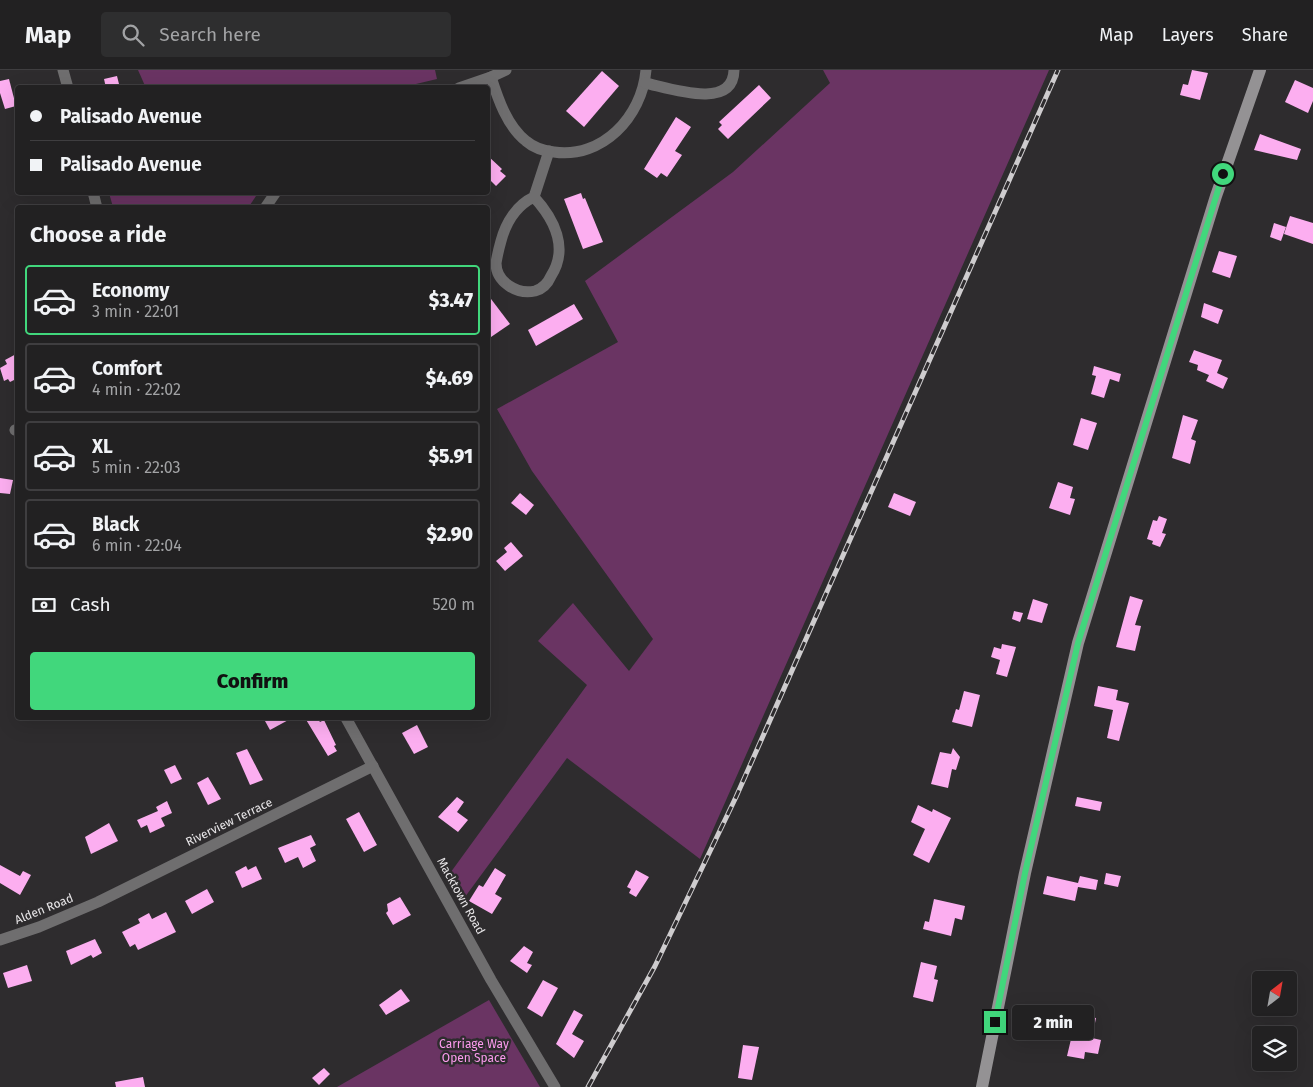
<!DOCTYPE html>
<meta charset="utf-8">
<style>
:root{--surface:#222122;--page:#2e2e2f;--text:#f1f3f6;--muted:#a2a3a5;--line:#3f3e40;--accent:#41d77c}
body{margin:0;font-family:"Fira Sans",sans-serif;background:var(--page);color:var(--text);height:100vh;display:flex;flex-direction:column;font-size:19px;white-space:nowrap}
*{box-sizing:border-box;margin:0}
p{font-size:16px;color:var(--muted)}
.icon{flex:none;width:28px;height:28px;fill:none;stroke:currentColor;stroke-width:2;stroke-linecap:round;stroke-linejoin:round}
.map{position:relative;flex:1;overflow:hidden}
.panel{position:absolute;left:15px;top:135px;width:475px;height:515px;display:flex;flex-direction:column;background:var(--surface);border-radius:5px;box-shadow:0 5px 20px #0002,0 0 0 1px var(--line)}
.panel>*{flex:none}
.banner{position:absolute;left:15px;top:15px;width:475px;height:110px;border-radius:5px;box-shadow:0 5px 20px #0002,0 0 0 1px var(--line);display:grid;align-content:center;height:110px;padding:0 15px;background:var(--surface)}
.needle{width:32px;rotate:31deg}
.tools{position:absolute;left:1252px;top:901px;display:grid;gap:10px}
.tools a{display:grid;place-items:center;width:45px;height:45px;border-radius:5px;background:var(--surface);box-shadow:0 5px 20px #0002,0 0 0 1px var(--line);font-size:25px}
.end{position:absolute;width:22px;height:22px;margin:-11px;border:6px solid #41d77c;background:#111;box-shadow:0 0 0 2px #111}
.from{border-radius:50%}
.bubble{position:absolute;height:35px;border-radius:5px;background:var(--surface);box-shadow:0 5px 20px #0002,0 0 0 1px var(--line);font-size:16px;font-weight:800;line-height:35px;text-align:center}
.banner b{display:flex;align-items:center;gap:18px;height:48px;font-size:19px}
.banner b+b{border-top:1px solid var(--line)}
.banner i{width:12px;height:12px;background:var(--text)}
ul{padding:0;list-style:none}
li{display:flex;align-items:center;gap:15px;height:70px;margin:0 10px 8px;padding:0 5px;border:2px solid var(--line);border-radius:5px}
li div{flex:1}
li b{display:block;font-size:19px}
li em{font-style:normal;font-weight:800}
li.active{border-color:var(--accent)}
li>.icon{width:45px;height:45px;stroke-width:1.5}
h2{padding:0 15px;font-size:22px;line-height:60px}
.pay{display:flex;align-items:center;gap:12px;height:55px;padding:0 15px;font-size:19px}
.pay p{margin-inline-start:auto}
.primary-button{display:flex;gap:10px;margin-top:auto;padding:10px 15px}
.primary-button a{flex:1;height:58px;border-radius:5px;background:var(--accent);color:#111;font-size:20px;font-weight:800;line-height:58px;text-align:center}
header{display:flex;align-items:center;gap:30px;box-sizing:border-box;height:70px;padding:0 25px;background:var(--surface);border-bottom:1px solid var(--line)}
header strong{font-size:24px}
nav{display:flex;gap:28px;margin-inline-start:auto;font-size:18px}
.search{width:350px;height:45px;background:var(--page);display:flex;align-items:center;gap:12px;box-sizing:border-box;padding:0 18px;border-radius:5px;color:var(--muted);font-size:19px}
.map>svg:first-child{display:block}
</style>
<header>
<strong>Map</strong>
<div class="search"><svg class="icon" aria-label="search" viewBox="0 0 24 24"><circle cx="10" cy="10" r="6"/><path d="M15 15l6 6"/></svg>Search here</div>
<nav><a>Map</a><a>Layers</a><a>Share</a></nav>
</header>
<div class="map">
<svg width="1313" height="1017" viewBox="0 0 1313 1017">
<rect width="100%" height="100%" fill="#2e2c2e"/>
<g fill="#6a3463">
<path d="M138,0H435L437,9L399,18H146Z"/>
<path d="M823,0H1049L700,789L567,688L462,831L448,806L587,615L538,571L573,533L629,601L653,569L532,401L497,339L618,272L585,211L733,102L830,13Z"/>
<path d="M109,123V122L258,123L248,138L113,137Z"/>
<path d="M489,930L540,1017H337Z"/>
</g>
<g fill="#fcaef0">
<path d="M1192,0L1208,3L1200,30L1180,25L1183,14L1188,15Z"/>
<path d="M602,1L619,16L584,57L566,41Z"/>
<path d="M117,6L120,18H106L104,9Z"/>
<path d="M9,9L16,36L5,39L0,23V11Z"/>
<path d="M1295,10L1313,18V31L1308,43L1285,32Z"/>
<path d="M759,15L771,28L728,69L718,59L722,55L719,52Z"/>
<path d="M676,47L691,57L675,81L682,85L667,107L661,103L657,108L644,99Z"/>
<path d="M1260,64L1301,79L1297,90L1254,80Z"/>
<path d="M488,86L502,99L500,101L506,106L496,116L488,108Z"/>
<path d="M581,123L583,129L585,128L603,172L583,179L564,129Z"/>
<path d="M1290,146L1313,153V174L1284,164Z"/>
<path d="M1274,153L1286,157L1281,171L1270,167Z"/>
<path d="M1219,181L1237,186L1230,208L1212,202Z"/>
<path d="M488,225L510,254L491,267L488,261Z"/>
<path d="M1204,233L1223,240L1218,254L1201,247Z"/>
<path d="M574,234L583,249L536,276L528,260Z"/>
<path d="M1194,280L1222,290L1217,303L1228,308L1223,319L1206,311L1209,305L1197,300L1198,295L1189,292Z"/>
<path d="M18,283V308L10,312L8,309L4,311L0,298L7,294L5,290Z"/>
<path d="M1094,296L1121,304L1119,312L1110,309L1104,328L1091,324L1096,306L1092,305Z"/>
<path d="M1183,345L1198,350L1191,369L1196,371L1190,394L1172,388Z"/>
<path d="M1081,348L1097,353L1088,380L1073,375Z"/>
<path d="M0,408L13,410L10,424L0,423Z"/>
<path d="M1058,412L1073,417L1070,428L1075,429L1070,445L1049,438Z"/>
<path d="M520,423L534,435L526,445L511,433Z"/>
<path d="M894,423L916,432L910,446L888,437Z"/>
<path d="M1159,446L1167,449L1162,463L1166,464L1160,477L1152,474L1153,471L1147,469L1153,450L1157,451Z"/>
<path d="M511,472L523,486L505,501L496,491L507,482L504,478Z"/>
<path d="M1130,526L1143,530L1135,555L1141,556L1135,581L1116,577Z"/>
<path d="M1033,529L1048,534L1042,553L1027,549Z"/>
<path d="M1014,541L1023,543L1020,552L1012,549Z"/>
<path d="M1002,574L1016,577L1007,607L996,604L1000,590L991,587L994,577L1001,579Z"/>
<path d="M1098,616L1118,620L1116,630L1129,633L1119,671L1107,668L1113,640L1094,636Z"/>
<path d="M964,621L980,625L972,657L952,652L956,639L959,640Z"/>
<path d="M272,648H292L270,660L265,651Z"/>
<path d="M305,648H317L320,652L324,650L336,675L334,676L337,681L328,686Z"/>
<path d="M417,655L428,677L414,684L402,663Z"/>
<path d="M953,678L960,687L956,700L952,699L948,718L931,714L940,682L951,684Z"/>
<path d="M247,679L263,710L250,715L236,683Z"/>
<path d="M175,695L182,709L171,714L164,700Z"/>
<path d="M208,707L221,729L208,735L197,713Z"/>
<path d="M457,727L464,732L457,742L468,750L458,762L438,747Z"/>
<path d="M1077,727L1102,732L1100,741L1075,736Z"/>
<path d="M167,731L172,743L161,748L165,756L150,763L147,755L141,758L137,750L158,741L156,737Z"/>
<path d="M918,735L932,742L933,739L951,748L929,793L913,785L925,759L911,752Z"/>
<path d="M359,742L377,775L364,782L346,749Z"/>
<path d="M109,753L118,771L91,784L85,767Z"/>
<path d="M311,765L316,775L310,778L316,791L303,798L298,787L285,793L278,778Z"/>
<path d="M0,795L20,806L23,801L31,805L20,825L0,813Z"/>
<path d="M246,796L248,800L256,796L262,809L242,818L235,802Z"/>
<path d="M495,798L506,805L495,824L502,828L492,844L469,831L479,815L483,817Z"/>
<path d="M636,800L649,807L636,827L629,823L631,819L627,817Z"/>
<path d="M1106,803L1121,806L1118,817L1104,814Z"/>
<path d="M1047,806L1078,813L1080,806L1098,810L1096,820L1078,817L1075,831L1043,824Z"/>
<path d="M207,819L214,832L192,844L185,831Z"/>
<path d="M400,827L411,845L393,855L386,843L388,841L387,834Z"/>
<path d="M934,829L965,836L962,850L955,848L951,866L923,859L925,851L929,852Z"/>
<path d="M166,842L176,862L138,880L135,874L130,877L122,862L140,853L138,849L149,843L152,849Z"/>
<path d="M95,869L102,883L93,888L91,885L71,895L66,881Z"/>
<path d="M524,876L533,882L527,893L532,895L527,903L510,891Z"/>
<path d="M921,892L937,896L934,909L938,910L933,932L913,927Z"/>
<path d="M27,895L32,911L8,918L3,903Z"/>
<path d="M543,910L558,918L542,947L527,938Z"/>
<path d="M401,919L410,931L386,945L379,935Z"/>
<path d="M574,940L583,945L572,964L584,971L574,988L556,974Z"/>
<path d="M1077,944L1096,948L1092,968L1101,970L1098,984L1085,982L1084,989L1067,986Z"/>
<path d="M743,975L759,977L752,1010L738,1008Z"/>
<path d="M324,998L330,1004L319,1015L312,1008Z"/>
<path d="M143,1007L145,1017H116L115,1012Z"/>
</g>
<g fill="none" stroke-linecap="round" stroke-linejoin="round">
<g stroke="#6f6e6f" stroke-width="11">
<path d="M63,0L68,18"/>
<path d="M491,7C498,29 507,56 526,71C534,78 544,81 554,82C602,89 642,47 646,0"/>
<path d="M645,13C669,18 733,41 734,0"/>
<path d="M459,18L491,7L506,0"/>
<path d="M93,122L97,138"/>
<path d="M534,127C554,149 569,178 551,206C548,213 542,219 535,221C517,225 496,212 496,193C497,187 499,178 501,171C506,152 517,135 534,127L549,81"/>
<path d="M265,138L276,122"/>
<path d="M15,360L18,359"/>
<path d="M346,648L491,910L555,1017"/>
<path d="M0,870L39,857L98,832L373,696"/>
</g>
<path stroke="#949294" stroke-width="12" d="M982,1017L1025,803L1078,573L1216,126L1260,0"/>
<defs>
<path id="rail" d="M588,1017L655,896L736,727L1058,0"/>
</defs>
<use href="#rail" stroke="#ceccce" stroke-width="5"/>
<use href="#rail" stroke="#2e2c2e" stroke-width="3" stroke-dasharray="9" stroke-linecap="butt"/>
</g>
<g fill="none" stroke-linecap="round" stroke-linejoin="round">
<path stroke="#41d77c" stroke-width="6" d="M995,952L1025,803L1078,573L1223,104"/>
</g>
<g text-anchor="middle" stroke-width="5" stroke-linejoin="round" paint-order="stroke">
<g font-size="12" fill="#e9e7e9" stroke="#2e2c2e">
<text transform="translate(229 752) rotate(-26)" y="4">Riverview Terrace</text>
<text transform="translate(461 826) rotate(61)" y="4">Macktown Road</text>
<text transform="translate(44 839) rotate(-22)" y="4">Alden Road</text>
</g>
<g font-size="12" fill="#fc9bee" stroke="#2e2c2e">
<text x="474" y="978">Carriage Way<tspan x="474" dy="14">Open Space</tspan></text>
</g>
</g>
</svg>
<div class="tools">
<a><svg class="needle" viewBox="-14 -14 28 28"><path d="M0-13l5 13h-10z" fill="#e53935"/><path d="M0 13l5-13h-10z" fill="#a2a3a5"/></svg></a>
<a><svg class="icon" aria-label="layers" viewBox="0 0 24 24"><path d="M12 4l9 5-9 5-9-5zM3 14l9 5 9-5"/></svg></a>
</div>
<i class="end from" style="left:1223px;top:104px"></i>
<i class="end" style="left:995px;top:952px"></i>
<div class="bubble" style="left:1012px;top:935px;width:82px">2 min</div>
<div class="banner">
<b><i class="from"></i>Palisado Avenue</b>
<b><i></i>Palisado Avenue</b>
</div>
<section class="panel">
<h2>Choose a ride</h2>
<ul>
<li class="active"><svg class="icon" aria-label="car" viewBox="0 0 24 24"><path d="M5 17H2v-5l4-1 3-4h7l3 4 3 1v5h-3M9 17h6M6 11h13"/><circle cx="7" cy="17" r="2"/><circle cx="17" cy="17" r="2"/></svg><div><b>Economy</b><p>3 min · 22:01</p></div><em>$3.47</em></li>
<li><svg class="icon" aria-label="car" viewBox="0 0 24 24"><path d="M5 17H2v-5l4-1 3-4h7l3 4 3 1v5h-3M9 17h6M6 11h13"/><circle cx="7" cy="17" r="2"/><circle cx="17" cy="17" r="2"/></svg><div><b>Comfort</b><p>4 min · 22:02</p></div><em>$4.69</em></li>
<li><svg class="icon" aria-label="car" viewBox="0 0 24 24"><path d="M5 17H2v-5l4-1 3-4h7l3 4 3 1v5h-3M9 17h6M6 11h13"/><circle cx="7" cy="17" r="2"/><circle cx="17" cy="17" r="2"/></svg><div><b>XL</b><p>5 min · 22:03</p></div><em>$5.91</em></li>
<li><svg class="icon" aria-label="car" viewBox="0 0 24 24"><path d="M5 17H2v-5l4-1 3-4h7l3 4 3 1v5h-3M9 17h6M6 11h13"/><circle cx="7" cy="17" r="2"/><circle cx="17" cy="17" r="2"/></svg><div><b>Black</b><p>6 min · 22:04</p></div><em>$2.90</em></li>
</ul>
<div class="pay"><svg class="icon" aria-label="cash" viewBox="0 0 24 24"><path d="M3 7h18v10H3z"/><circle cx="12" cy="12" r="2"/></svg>Cash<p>520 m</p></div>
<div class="primary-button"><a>Confirm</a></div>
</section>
</div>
